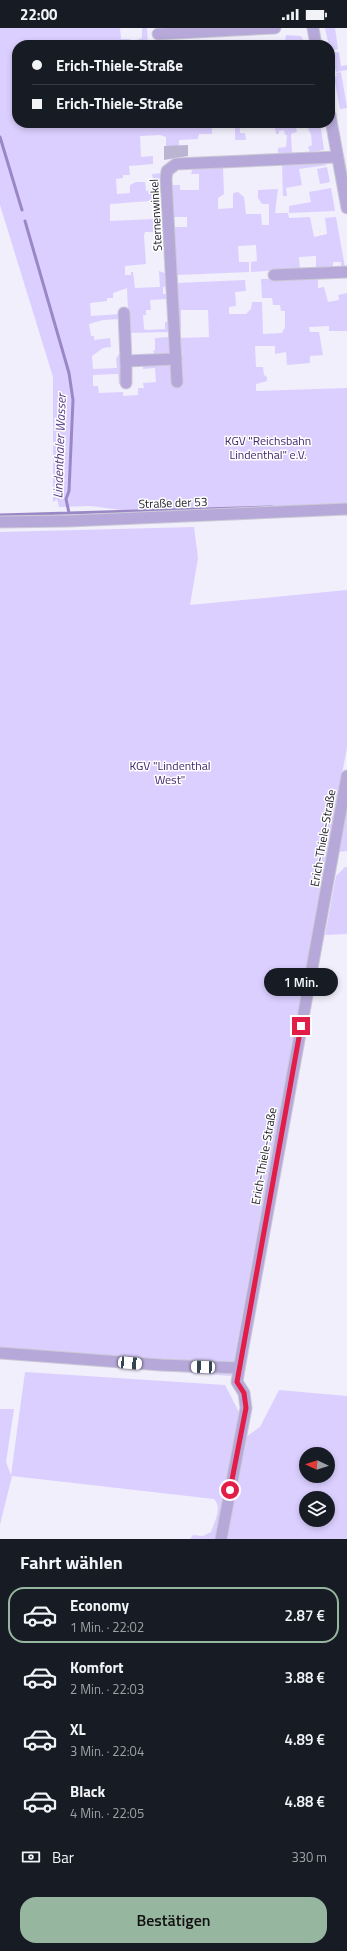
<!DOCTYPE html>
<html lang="de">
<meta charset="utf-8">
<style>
:root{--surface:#171b24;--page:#20242c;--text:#f1f3f6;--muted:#9ea1a6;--line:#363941;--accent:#97b69f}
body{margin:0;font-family:"Titillium Web",sans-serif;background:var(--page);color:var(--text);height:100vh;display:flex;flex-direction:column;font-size:15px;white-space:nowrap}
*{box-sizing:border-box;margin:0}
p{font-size:13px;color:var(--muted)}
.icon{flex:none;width:22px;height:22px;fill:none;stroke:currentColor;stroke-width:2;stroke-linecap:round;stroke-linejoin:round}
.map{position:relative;height:1511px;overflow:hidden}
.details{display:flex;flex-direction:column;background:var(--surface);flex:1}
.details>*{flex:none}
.guide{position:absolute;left:12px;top:12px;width:323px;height:88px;border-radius:16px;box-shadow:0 2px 6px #0003;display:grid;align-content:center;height:88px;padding:0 20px;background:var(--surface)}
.needle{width:26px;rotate:274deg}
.controls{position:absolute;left:299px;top:1419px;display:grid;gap:8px}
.controls a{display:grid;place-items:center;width:36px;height:36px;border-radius:50%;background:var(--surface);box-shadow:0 2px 6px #0003;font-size:20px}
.end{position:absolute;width:18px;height:18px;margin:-9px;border:5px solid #e11d48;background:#fff;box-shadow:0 0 0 2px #fff}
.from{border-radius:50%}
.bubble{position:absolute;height:28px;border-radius:14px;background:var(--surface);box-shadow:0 2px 6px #0003;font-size:13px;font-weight:600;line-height:28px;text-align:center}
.car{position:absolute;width:12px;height:24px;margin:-12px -6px;border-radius:5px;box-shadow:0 0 3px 1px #0007;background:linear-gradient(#fff 24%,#345 0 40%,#fff 0 76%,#345 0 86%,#fff 0)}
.guide b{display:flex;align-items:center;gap:14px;height:38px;font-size:15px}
.guide b+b{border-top:1px solid var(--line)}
.guide i{width:10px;height:10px;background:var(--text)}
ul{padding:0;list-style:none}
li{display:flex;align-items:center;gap:12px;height:56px;margin:0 8px 6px;padding:0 12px;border:2px solid transparent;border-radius:16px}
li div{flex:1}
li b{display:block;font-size:15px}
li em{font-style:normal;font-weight:600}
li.on{border-color:var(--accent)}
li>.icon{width:36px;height:36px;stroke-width:1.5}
h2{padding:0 20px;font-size:18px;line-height:48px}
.pay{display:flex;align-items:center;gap:10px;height:44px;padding:0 20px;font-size:15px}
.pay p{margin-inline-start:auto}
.primary-button{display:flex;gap:8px;margin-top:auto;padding:8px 20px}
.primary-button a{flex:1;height:46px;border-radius:16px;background:var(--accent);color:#111;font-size:16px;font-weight:600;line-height:46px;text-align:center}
.status{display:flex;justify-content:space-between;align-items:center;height:28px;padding:0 20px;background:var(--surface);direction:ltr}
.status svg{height:11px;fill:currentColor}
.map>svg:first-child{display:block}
</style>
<div class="status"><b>22:00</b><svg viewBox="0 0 49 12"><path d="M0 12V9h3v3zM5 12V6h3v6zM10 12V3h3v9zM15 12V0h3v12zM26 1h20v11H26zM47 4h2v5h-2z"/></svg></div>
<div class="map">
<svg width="347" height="1511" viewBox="0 0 347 1511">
<rect width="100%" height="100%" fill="#f1effb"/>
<g fill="#dbcfff" fill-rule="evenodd">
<path d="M0,0H120L121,11H130L131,14L142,10V0H147L148,17H17V95H212V106H199L198,111L179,112V118H166V109L160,107L140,108L141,129L153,128V136L129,138L130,147H123V150L116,151L117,166L130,165V157L136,154H145L146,163L155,162L152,146L161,145L163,172L110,176V193L153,191L154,204H145L144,208L146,236L125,238V247H131V244H133L135,260L160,259L159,243L167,246L168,258L163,259V266H168L169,271L150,272L151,282H146V287H143L144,301L147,302L165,301V294H170V304L129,305L127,260L113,265V270H107V273L90,275L91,288L120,286V291L103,292L89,296L91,308H94V312L110,310L111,319L103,320L92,328L93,341L117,340L116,331L119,326H121L122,356H119L118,346L93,347V358H98L99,365L123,364V368L138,367V360H144L143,355L156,354L155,340L143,341V337L168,335L179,310L209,309L208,282H181V301H179L177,255L245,252L246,263L235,264L236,278L229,279V286H246L251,281L252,274H262L263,306L282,305L285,299V283H281L280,277H273L272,270H262L261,251L318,249V260L324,259L328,274L339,272L338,267L347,265V303H329V298L309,299L310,304H319L323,327L310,328V335L287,337L286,324L275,326V318H255L256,339H263L264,347L267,349V353L256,356V363L347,360V479L120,487L122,482L90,478L59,479L57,471L53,474V349L0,177Z"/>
<path d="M325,0H335L338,21L330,23Z"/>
<path d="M286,7L301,8L306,17H294L293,14L286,15L285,14Z"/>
<path d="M339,24L341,38L347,37V42L336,44L335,40H333L330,25Z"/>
<path d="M341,44L347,80L340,81L334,49L337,48L336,45Z"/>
<path d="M231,95H263L257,98L255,96L240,97V105H245L246,112H235V97H231Z"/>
<path d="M274,95H320L324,122L310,124L308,119L312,117L311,106L307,99L296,100L297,104L291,106L292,126H278V120L286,119L287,107H285L284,102L279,103V106H276Z"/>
<path d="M324,135L327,137L299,141L302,157L286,160L287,168H283L282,136Z"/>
<path d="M223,139L224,166L218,170V181L233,180V165L238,164L244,169L246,186H261L262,197H269V176H262L258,170V162L278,161L275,185H288L289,190L310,189L314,209L327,206L325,190L336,189L345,239H341V234H333V240H316V228L299,229L300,241L251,244V234L257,233L256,217L238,218L239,234H249V244L177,247L174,199H187V189H174L172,157H180V162H199V146H191L193,140Z"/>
<path d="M327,139L330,154L320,156L317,141Z"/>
<path d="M331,160L335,183L289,185V178L311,174L309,164Z"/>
<path d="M168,309L171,312L169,325L155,327L153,323L155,322V310Z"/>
<path d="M194,499L198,530L190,577L347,562V719L231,1348L0,1331V504Z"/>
<path d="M347,781V823L339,824Z"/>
<path d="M345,839H347V906L325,907L336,848Z"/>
<path d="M25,1344L225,1357L240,1386L217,1511H190L193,1507L203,1508L211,1504C214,1494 223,1480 214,1471L12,1448L0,1497V1381H14L6,1434L11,1447Z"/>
<path d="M279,1362L347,1368V1511H226L246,1409L260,1399ZM306,1426H328V1448H306ZM306,1470H328V1492H306Z"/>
</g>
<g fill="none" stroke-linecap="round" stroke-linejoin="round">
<g stroke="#9a88c6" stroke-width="3">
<path d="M0,109L22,182"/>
<path d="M69,485L272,479"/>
<path d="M0,487L69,485L66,471L69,463L73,372L69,345L25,193"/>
</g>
</g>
<path fill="#bcb5d2" d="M188,117V128L164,132V118Z"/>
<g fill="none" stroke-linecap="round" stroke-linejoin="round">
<defs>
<g id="minor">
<path d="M313,0L316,17"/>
<path d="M158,6L275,0"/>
<path d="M330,87L347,180"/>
<path d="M274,247L347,244"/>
<path d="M124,285L126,333L176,331"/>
<path d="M126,333V355"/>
<path d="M177,354L166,151L167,143L176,136L337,129"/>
<path d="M0,494L69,493L347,481"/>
<path d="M0,1325L161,1337L239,1340"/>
<path d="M221,1511L246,1380L244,1365L237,1354L239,1341L347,748"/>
</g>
</defs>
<use href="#minor" stroke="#cccad6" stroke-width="13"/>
<use href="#minor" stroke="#b6a9d9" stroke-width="11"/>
</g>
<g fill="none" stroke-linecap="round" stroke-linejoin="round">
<path stroke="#e11d48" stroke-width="5" d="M230,1462L246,1380L244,1365L237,1354L301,998"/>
</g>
<g text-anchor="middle" stroke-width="3" stroke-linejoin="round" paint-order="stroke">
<g font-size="12" fill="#24222c" stroke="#fefefe">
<text transform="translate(156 187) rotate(-93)" y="4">Sternenwinkel</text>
<text transform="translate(173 475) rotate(-2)" y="4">Straße der 53</text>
<text transform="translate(323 810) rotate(-80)" y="4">Erich-Thiele-Straße</text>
<text transform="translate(264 1128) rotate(-80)" y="4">Erich-Thiele-Straße</text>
</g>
<g font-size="12" fill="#422670" stroke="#fefefe">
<text x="268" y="417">KGV "Reichsbahn<tspan x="268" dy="14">Lindenthal" e.V.</tspan></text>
<text x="170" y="742">KGV "Lindenthal<tspan x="170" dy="14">West"</tspan></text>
</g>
<g font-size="13" font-style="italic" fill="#553a86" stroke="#fefefe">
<text transform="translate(59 418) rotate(-88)" y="5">Lindenthaler Wasser</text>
</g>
</g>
</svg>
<div class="controls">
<a><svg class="needle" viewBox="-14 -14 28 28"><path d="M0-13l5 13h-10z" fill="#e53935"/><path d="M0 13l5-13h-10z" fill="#9ea1a6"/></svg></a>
<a><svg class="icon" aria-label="layers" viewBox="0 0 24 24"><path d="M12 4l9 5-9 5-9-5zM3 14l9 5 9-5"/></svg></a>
</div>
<i class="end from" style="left:230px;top:1462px"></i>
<i class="end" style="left:301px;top:998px"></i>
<div class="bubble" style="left:264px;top:940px;width:74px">1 Min.</div>
<i class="car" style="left:130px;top:1335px;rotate:95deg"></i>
<i class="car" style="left:203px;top:1339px;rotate:272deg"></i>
<div class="guide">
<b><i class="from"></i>Erich-Thiele-Straße</b>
<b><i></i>Erich-Thiele-Straße</b>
</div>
</div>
<section class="details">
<h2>Fahrt wählen</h2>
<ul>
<li class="on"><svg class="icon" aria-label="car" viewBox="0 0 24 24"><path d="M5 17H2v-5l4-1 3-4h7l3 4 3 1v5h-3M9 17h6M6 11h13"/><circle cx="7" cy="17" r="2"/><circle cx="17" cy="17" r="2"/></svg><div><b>Economy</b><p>1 Min. · 22:02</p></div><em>2.87 €</em></li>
<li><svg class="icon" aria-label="car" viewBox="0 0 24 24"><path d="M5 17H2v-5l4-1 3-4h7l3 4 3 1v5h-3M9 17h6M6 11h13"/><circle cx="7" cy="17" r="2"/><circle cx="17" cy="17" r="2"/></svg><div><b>Komfort</b><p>2 Min. · 22:03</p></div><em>3.88 €</em></li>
<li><svg class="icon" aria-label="car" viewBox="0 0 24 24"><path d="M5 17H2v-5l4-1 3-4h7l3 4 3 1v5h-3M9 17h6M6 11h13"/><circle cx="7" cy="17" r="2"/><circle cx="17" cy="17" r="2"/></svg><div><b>XL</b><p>3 Min. · 22:04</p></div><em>4.89 €</em></li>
<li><svg class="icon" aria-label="car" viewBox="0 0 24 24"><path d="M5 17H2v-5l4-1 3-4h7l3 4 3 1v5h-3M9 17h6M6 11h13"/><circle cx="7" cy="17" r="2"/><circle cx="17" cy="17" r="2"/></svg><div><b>Black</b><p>4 Min. · 22:05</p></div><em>4.88 €</em></li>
</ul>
<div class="pay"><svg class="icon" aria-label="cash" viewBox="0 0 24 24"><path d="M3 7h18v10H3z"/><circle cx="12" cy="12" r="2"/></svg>Bar<p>330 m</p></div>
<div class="primary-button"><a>Bestätigen</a></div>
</section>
